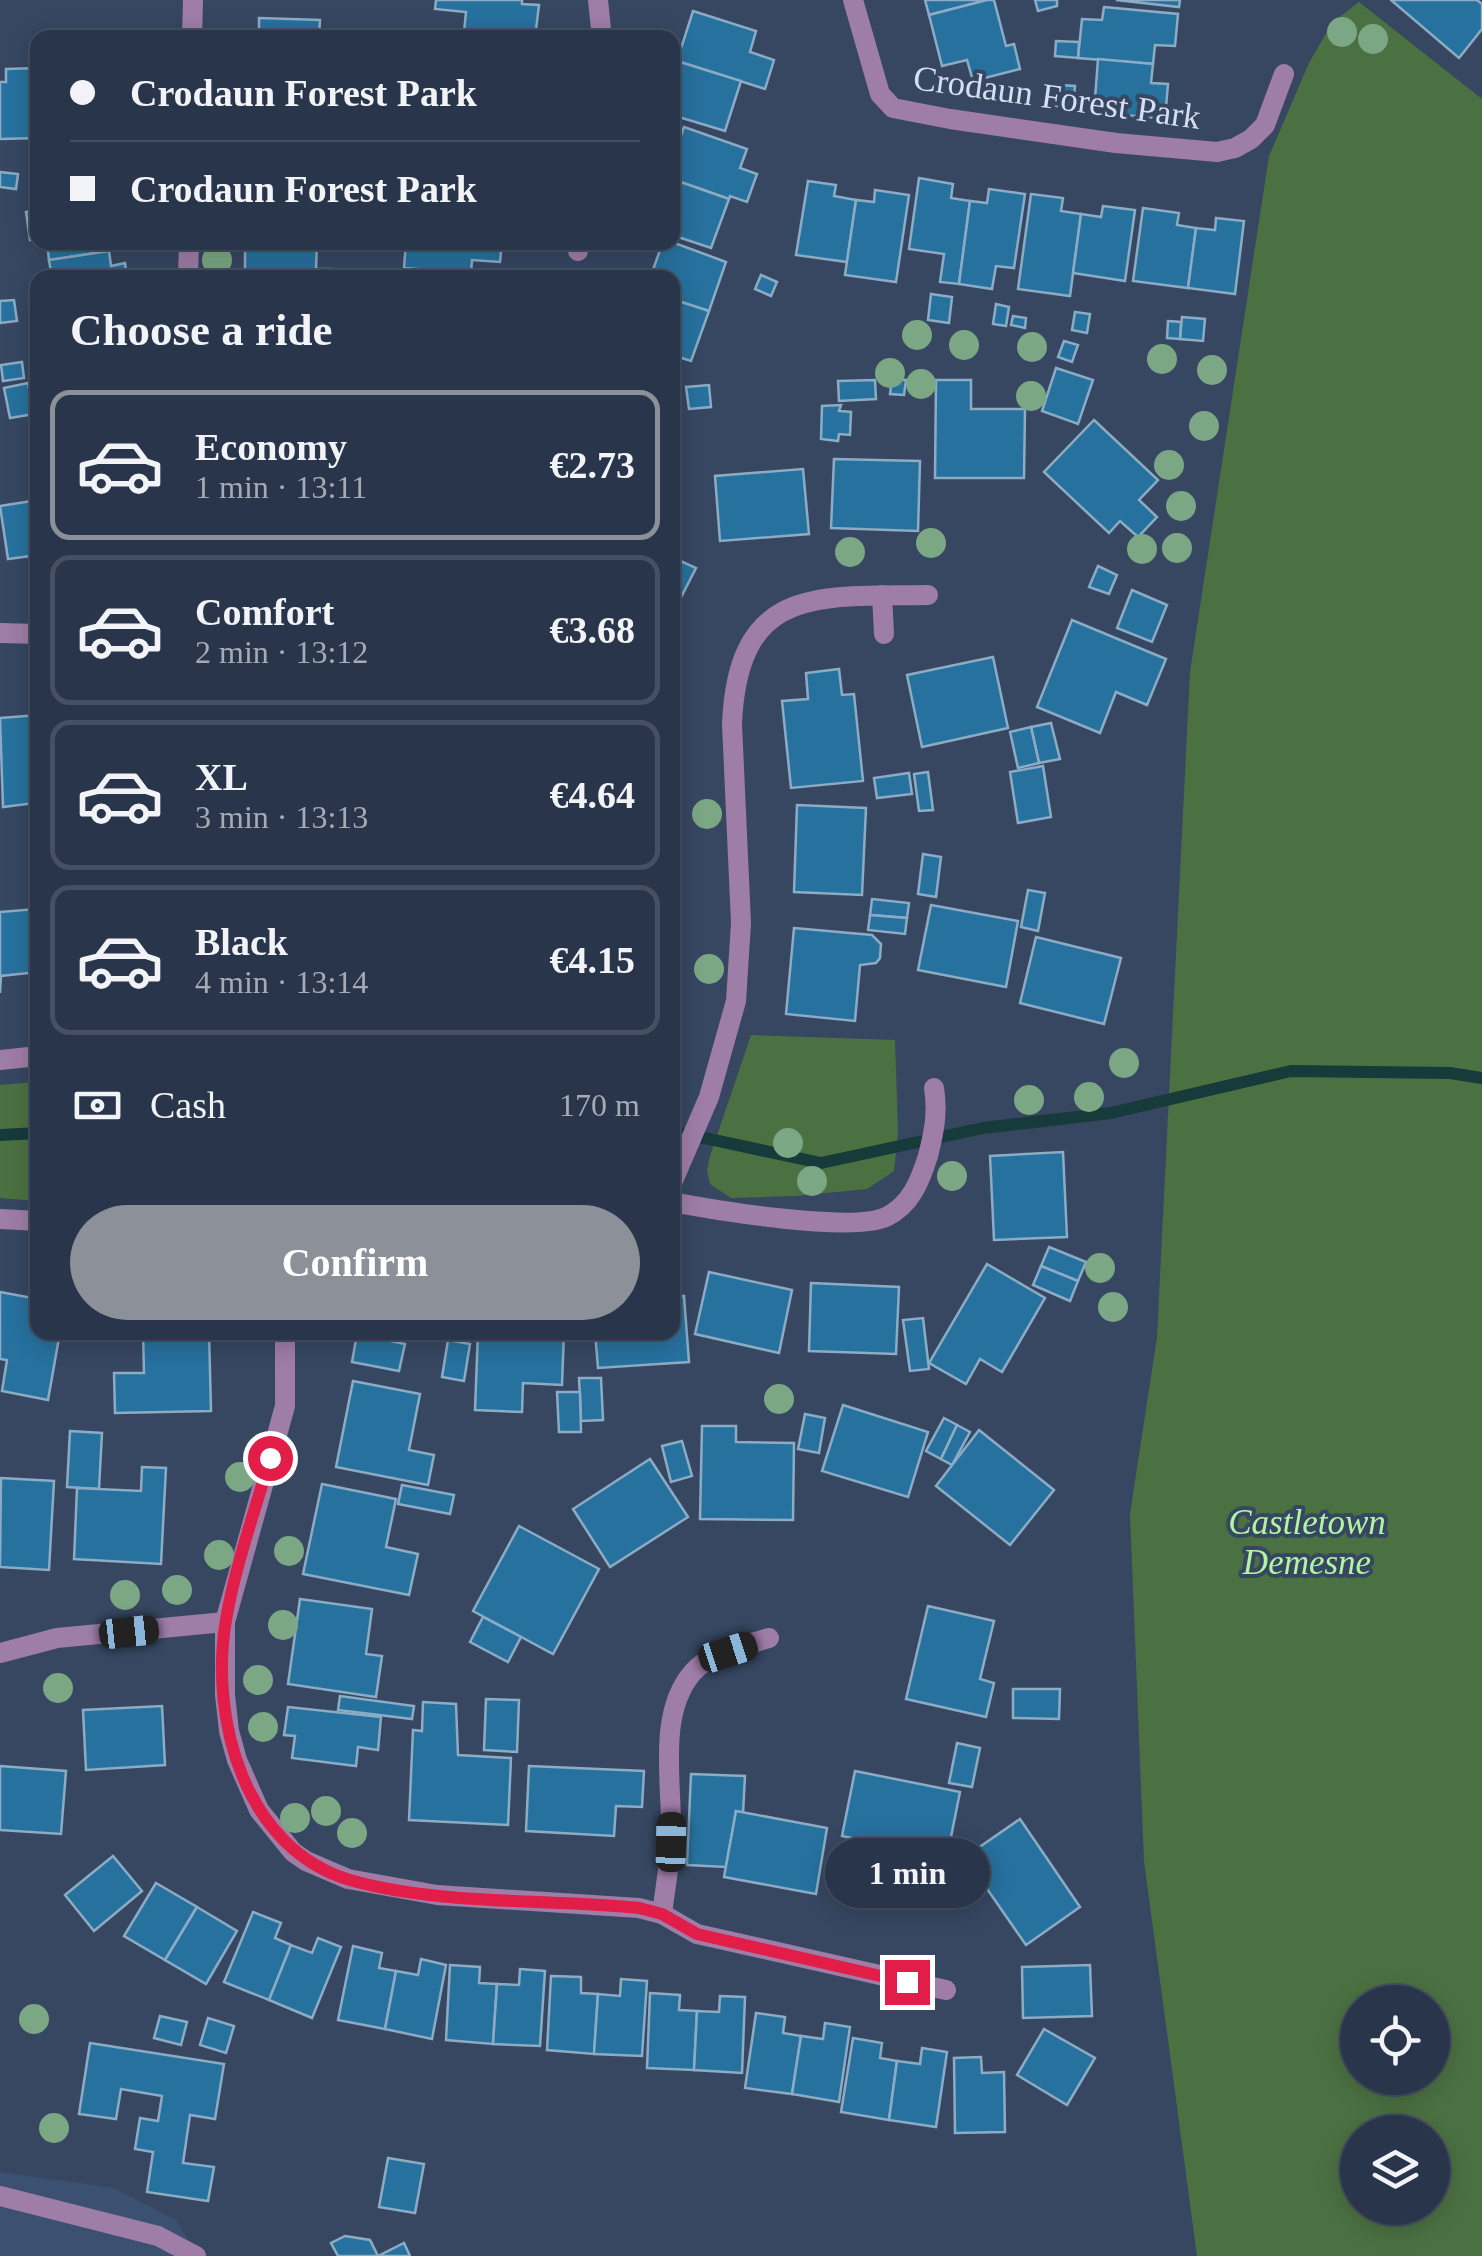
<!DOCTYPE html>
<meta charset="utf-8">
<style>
:root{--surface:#29354a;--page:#313d51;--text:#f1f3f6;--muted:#a5abb5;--line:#455062;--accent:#8c9099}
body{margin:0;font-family:"Times New Roman",serif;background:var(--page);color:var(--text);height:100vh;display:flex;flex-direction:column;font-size:38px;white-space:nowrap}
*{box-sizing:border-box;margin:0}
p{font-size:32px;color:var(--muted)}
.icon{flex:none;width:55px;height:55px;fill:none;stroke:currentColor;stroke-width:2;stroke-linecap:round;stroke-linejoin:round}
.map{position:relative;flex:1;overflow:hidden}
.side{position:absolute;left:30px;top:270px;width:650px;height:1070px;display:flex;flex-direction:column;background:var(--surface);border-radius:20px;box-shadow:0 5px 25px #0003,0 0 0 2px var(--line)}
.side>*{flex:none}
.guide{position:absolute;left:30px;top:30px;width:650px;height:220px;border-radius:20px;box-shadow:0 5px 25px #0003,0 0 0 2px var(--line);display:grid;align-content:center;height:220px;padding:0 40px;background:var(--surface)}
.controls{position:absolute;left:1340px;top:1985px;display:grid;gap:20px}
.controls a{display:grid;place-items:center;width:110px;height:110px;border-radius:50%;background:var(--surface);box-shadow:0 5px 25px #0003,0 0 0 2px var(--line);font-size:50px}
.end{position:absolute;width:45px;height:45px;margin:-22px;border:12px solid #e11d48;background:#fff;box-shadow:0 0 0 5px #fff}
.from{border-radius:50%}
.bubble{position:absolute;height:70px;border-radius:35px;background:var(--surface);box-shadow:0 5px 25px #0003,0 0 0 2px var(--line);font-size:32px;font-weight:600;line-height:70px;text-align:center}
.car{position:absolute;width:30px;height:60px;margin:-30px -15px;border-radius:12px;box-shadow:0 0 8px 2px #0007;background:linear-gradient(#222 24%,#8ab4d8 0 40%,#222 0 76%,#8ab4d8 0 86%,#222 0)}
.guide b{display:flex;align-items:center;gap:35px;height:95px;font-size:38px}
.guide b+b{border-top:2px solid var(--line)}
.guide i{width:25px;height:25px;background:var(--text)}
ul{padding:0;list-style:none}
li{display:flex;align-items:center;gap:30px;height:150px;margin:0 20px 15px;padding:0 20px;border:5px solid var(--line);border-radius:20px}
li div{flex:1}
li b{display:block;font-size:38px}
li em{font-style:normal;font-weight:600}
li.selected{border-color:var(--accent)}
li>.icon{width:90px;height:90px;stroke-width:1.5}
h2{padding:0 40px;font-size:45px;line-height:120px}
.pay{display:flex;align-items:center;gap:25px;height:110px;padding:0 40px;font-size:38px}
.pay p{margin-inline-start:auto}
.action{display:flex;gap:20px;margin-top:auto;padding:20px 40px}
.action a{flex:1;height:115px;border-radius:60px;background:var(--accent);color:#fff;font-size:40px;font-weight:600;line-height:115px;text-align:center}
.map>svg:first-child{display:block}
</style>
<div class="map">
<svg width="1482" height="2256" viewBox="0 0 1482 2256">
<rect width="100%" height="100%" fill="#374762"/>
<path fill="#3c5071" d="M0,2172L114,2188L176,2220L198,2256H0Z"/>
<g fill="#4b7142" fill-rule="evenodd">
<path d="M1359,2L1482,99V2256H1197L1144,1861L1130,1514L1157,1337L1190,672L1269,156L1309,63L1332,23ZM1358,2002H1432V2078H1358ZM1358,2132H1432V2208H1358Z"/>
<path d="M751,1035L895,1040L898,1132L894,1171L867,1189L795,1196L731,1198L710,1184L707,1171L710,1156Z"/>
<path d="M37,1082V1201L0,1198V1085Z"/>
</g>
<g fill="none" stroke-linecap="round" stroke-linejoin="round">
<g stroke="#173a3b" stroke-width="12">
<path d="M672,1131L821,1163L983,1128L1111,1113L1291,1071L1450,1073L1482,1078"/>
<path d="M0,1135L38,1133"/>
</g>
</g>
<g fill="#27719e" stroke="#8bacc4" stroke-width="2.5">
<path d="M436,0H522V4L539,5L535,38L464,32L466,12L435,9Z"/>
<path d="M925,0H987L929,15Z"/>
<path d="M987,0H994L1006,46L1014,44L1020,69L973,81L967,60L942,66L929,15Z"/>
<path d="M1035,0H1057V6L1038,11Z"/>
<path d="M1116,0H1180L1179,7Z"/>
<path d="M1391,0H1477L1482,4V29L1459,58Z"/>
<path d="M1104,7L1178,14L1175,46L1155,45L1153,64L1078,58L1082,19L1102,20Z"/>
<path d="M693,11L756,31L750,52L774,60L765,89L677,61Z"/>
<path d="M259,18L320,20L319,38H259Z"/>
<path d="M1056,41L1079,42L1078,58L1055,56Z"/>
<path d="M1098,59L1153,64L1151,83L1168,84L1165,119L1094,112Z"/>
<path d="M677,61L741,81L725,131L672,115V77Z"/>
<path d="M38,68V138L0,139V82H6V69Z"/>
<path d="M1058,85L1075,86L1073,108L1056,106Z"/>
<path d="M684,127L747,149L740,168L757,174L747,202L730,196L729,199L672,179V160Z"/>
<path d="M0,172L18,174L16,189L0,187Z"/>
<path d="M919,178L953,184L951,198L970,201L959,284L940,282L944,254L909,249Z"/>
<path d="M672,179L729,199L711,248L672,235Z"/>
<path d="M808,181L836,185L834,196L856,200L847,262L796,255Z"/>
<path d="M989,189L1025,194L1014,268L996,266L992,289L959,284L970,201L987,203Z"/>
<path d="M875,190L909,195L896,282L845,275L856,200L874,202Z"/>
<path d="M1031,194L1063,198L1061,211L1081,214L1070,296L1018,289Z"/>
<path d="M1103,206L1135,210L1125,281L1073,273L1081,214L1101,217Z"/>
<path d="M1143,208L1179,213L1177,225L1196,228L1188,288L1133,281Z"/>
<path d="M38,210V239L30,240L26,212Z"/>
<path d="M1216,218L1244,221L1235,294L1188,288L1196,228L1215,230Z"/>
<path d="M47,242H108L109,251L49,260Z"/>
<path d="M245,242H317L316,269H332L341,278H253V274H245Z"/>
<path d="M406,242H502L500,262L472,260L471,273L404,268Z"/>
<path d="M663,242H672L726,262L709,311L672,299V278H650Z"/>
<path d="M109,251L111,266L125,263L127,278H52L49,260Z"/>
<path d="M761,275L777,282L771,296L755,289Z"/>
<path d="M931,294L952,297L949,323L928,320Z"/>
<path d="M672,299L709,311L691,361L672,355Z"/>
<path d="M14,300L17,321L0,323V301Z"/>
<path d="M996,304L1009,307L1006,326L993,324Z"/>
<path d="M1075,312L1090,314L1087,333L1072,330Z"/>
<path d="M1013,316L1026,318L1025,328L1011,325Z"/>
<path d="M1182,317L1205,319L1203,341L1180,339Z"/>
<path d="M1168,321L1181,322L1180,339L1167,338Z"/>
<path d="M1064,341L1078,345L1072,362L1058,357Z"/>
<path d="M22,362L24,378L3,381L1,365Z"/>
<path d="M1056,368L1093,380L1078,424L1042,411Z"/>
<path d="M892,379L906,380L904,395L890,394Z"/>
<path d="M875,380L876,399L839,401L838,381Z"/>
<path d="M936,380H971V409H1025L1024,478H935Z"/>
<path d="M28,383L34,414L10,418L4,388Z"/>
<path d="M709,385L711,407L689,409L686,387Z"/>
<path d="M841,405L839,411L851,412L850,435L839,434L838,441L821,439L822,406Z"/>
<path d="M1094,420L1158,480L1139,500L1157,517L1138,537L1120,521L1109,533L1044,472Z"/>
<path d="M834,459L920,461L918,531L831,528Z"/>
<path d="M803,469L809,534L720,541L715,476Z"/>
<path d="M38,500V555L8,559L0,506Z"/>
<path d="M672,557L696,568L672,615Z"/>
<path d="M1098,566L1117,575L1109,594L1089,587Z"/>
<path d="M1132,590L1167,605L1152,642L1117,628Z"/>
<path d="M1072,620L1166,659L1147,705L1116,692L1100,733L1037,707Z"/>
<path d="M993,657L1008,728L922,747L907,675Z"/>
<path d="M839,669L842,695L854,694L863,781L791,788L782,701L808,699L806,673Z"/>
<path d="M38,715V777L32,778L35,803L3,807L0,718Z"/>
<path d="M1051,723L1060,759L1039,763L1031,727Z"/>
<path d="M1031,727L1039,763L1018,768L1010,732Z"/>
<path d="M1043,766L1051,817L1018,823L1010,772Z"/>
<path d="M928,772L933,810L919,811L914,774Z"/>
<path d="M909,773L912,794L877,798L874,778Z"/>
<path d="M797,805L866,808L862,895L794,892Z"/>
<path d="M923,854L941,857L936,897L918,894Z"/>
<path d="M38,856V892H35L33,857Z"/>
<path d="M1028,890L1045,893L1038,931L1021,927Z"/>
<path d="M872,899L909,903L907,918L870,915Z"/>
<path d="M931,905L1018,921L1006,987L918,970Z"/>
<path d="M36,909L38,972L1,976L0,993V912Z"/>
<path d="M870,915L907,918L905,934L868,930Z"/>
<path d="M794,928L872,935L881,944L880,958L876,963L860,965L855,1021L786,1014Z"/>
<path d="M1036,937L1121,958L1104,1024L1020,1003Z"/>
<path d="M1063,1152L1067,1237L994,1240L990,1156Z"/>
<path d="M1049,1247L1086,1262L1078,1281L1041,1266Z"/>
<path d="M987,1264L1045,1298L1002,1372L980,1359L966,1384L929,1363Z"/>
<path d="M1041,1266L1078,1281L1070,1301L1033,1285Z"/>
<path d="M709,1272L792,1290L779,1353L695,1334Z"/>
<path d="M811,1283L899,1287L896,1354L809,1351Z"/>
<path d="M0,1292L38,1299V1332H60L48,1400L2,1391L7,1360L0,1359Z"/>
<path d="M672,1296H684L689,1362L598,1368L595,1332H672Z"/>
<path d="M923,1318L929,1369L910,1371L903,1320Z"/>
<path d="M143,1332H209L211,1411L115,1413L114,1373H144Z"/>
<path d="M478,1332H564L562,1385L523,1383L522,1412L475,1410Z"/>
<path d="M357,1334L405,1344L399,1371L352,1362Z"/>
<path d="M448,1340L470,1344L464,1381L442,1377Z"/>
<path d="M579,1378H601L603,1420L581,1421Z"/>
<path d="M353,1381L420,1394L409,1450L434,1455L428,1485L336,1467Z"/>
<path d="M557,1392H580L581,1432H559Z"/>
<path d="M843,1405L928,1432L908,1497L822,1471Z"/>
<path d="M805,1414L825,1418L819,1453L798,1449Z"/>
<path d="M944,1418L957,1425L941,1459L926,1451Z"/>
<path d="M957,1425L970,1432L952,1465L941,1459Z"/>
<path d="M702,1426H736V1442L794,1443L793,1520L700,1519Z"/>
<path d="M979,1430L1054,1490L1010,1545L936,1486Z"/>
<path d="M70,1431L102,1433L99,1489L67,1487Z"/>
<path d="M682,1441L692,1476L671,1482L662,1446Z"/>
<path d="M650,1459L688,1517L610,1567L573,1509Z"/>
<path d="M142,1467L166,1468L161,1564L74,1559L77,1488L141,1491Z"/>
<path d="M1,1478L54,1481L49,1570L0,1567Z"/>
<path d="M322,1484L396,1499L386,1547L418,1554L409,1595L303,1574Z"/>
<path d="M402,1485L454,1495L450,1514L398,1504Z"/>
<path d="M519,1526L599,1569L553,1654L473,1611Z"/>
<path d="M300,1599L372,1609L366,1654L382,1656L376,1697L288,1684Z"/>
<path d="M928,1606L994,1621L980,1679L994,1683L986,1717L906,1699Z"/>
<path d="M483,1617L521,1637L508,1662L470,1642Z"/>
<path d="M1013,1689H1060L1059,1719L1013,1718Z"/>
<path d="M340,1696L414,1706L412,1719L338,1710Z"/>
<path d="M486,1699L519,1700L517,1752L484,1750Z"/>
<path d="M423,1702L456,1704L458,1755L511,1758L508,1825L409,1820L413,1730L422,1731Z"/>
<path d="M162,1706L165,1765L86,1770L83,1710Z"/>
<path d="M288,1707L381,1717L378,1750L358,1747L356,1766L292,1758L295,1736L284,1735Z"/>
<path d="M957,1743L980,1748L972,1787L949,1783Z"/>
<path d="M0,1766L66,1771L61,1834L0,1830Z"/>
<path d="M529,1766L644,1771L642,1807L616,1806L614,1836L526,1831Z"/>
<path d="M855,1771L960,1792L947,1857L842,1836Z"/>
<path d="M691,1774L745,1776L743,1813L736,1811L726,1867L687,1865Z"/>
<path d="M736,1811L827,1828L816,1894L724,1877Z"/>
<path d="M1020,1819L1080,1907L1026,1945L965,1857Z"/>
<path d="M113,1856L142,1891L94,1931L65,1895Z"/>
<path d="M156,1883L197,1907L165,1960L124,1936Z"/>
<path d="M197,1907L237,1931L206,1984L165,1960Z"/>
<path d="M253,1912L281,1923L275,1938L291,1945L269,2000L224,1982Z"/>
<path d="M318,1938L341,1947L312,2018L269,2000L291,1945L312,1953Z"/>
<path d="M353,1946L382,1953L379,1968L396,1971L385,2029L338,2020Z"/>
<path d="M421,1959L446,1965L432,2039L385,2029L396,1971L418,1975Z"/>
<path d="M450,1965L480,1967L479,1983L497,1984L493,2044L446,2040Z"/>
<path d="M1090,1965L1092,2016L1023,2018L1022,1967Z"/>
<path d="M520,1969L545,1971L540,2046L493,2044L497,1984L519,1985Z"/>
<path d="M551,1976L581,1977V1993L598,1994L594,2054L547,2050Z"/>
<path d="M621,1979L647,1981L642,2056L594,2054L598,1994L620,1996Z"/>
<path d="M650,1993L680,1995L679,2010L697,2011L694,2070L647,2068Z"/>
<path d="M720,1996L745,1997L742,2073L694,2070L697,2011L719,2012Z"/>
<path d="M756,2013L785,2017L783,2033L801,2036L792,2094L745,2088Z"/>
<path d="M160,2016L187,2022L181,2045L154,2038Z"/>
<path d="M208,2018L234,2026L226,2053L200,2045Z"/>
<path d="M825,2023L850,2027L839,2102L792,2094L801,2036L823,2039Z"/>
<path d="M1044,2029L1095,2058L1067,2105L1017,2075Z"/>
<path d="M853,2038L882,2043L880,2058L897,2061L889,2120L841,2112Z"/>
<path d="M90,2043L224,2064L215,2119L190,2115L183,2163L214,2167L208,2201L147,2192L153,2152L135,2149L140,2118L158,2121L162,2096L121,2089L116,2119L79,2114Z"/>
<path d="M922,2048L947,2052L936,2127L889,2120L897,2061L920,2064Z"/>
<path d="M981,2057L982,2073L1004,2072L1005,2132L955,2133L954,2058Z"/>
<path d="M388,2158L424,2164L415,2213L379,2207Z"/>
<path d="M345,2236L370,2240L378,2256L404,2243L410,2256H338L331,2243Z"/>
</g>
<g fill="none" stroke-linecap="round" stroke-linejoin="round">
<g stroke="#9e7da6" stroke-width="20">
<path d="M598,0L602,38"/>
<path d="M853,0L880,94L893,108L950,119L1116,143L1217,152L1235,148L1251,139L1265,125L1284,74"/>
<path d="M192,38L193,0"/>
<path d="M578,251L579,242"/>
<path d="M188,278L189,242"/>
<path d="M882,595L884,634"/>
<path d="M0,633L38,634"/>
<path d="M0,1060L38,1056"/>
<path d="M672,1183L709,1097L736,1001L741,923L732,724C738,584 818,597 928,595"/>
<path d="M672,1202C714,1210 851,1233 886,1217C911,1205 920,1181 928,1156C934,1132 938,1113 934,1088"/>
<path d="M0,1219L38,1221"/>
<path d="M285,1332V1406L225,1622V1695L229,1731L237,1760L259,1810L293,1852L306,1861L348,1879L437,1895L639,1908L662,1914L697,1934L946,1990"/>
<path d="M0,1653L57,1638L225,1622"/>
<path d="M662,1914C665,1889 670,1863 671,1838C673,1787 656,1714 693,1672C711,1652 744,1646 769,1638"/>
<path d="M0,2196L158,2236L196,2256"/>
</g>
</g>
<g fill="#7ba785">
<circle cx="1342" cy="32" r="15"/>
<circle cx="1373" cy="39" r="15"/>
<circle cx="217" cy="260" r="15"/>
<circle cx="917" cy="335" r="15"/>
<circle cx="964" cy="345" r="15"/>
<circle cx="1032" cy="347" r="15"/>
<circle cx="1162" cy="359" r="15"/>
<circle cx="1212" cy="370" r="15"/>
<circle cx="890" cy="373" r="15"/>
<circle cx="921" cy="384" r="15"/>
<circle cx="1031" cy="396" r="15"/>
<circle cx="1204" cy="426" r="15"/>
<circle cx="1169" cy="465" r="15"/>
<circle cx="1181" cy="506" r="15"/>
<circle cx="931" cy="543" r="15"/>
<circle cx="1177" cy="548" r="15"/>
<circle cx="1142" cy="549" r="15"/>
<circle cx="850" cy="552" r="15"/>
<circle cx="707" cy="814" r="15"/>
<circle cx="709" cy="969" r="15"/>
<circle cx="1124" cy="1063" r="15"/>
<circle cx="1089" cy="1097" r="15"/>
<circle cx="1029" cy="1100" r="15"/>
<circle cx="788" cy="1143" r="15"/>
<circle cx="952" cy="1176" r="15"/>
<circle cx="812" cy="1181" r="15"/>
<circle cx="1100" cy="1268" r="15"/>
<circle cx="1113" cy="1307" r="15"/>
<circle cx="779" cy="1399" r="15"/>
<circle cx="240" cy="1477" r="15"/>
<circle cx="289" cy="1551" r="15"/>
<circle cx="219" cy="1555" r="15"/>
<circle cx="177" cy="1590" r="15"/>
<circle cx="125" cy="1595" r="15"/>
<circle cx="283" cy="1625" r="15"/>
<circle cx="258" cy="1680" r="15"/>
<circle cx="58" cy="1688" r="15"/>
<circle cx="263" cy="1727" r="15"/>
<circle cx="326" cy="1811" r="15"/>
<circle cx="295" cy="1818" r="15"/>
<circle cx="352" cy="1833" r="15"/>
<circle cx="34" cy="2019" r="15"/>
<circle cx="54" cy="2128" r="15"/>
</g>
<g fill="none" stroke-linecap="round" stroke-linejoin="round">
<path stroke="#e11d48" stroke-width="12" d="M270,1458C255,1511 235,1566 226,1620C209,1719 245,1849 350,1880C436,1905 548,1899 639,1908L662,1914L697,1934L907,1982"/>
</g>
<g text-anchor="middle" stroke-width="8" stroke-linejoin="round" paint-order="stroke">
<g font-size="35" fill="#d5dff0" stroke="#374762">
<text transform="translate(1057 97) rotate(8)" y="12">Crodaun Forest Park</text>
</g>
<g font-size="35" font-style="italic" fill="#b2f5a1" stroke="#374762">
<text x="1307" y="1534">Castletown<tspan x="1307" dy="40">Demesne</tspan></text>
</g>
</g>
</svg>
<div class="controls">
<a><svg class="icon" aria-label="locate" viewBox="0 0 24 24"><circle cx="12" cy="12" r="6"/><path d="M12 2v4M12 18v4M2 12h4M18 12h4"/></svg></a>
<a><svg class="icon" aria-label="layers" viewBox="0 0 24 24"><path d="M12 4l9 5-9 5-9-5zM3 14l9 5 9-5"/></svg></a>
</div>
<i class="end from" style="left:270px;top:1458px"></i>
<i class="end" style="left:907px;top:1982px"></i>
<div class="bubble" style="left:825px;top:1838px;width:165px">1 min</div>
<i class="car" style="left:129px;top:1632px;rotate:84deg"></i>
<i class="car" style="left:728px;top:1652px;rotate:72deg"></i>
<i class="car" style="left:671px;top:1842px;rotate:1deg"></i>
<div class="guide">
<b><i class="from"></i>Crodaun Forest Park</b>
<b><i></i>Crodaun Forest Park</b>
</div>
<section class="side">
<h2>Choose a ride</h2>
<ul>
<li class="selected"><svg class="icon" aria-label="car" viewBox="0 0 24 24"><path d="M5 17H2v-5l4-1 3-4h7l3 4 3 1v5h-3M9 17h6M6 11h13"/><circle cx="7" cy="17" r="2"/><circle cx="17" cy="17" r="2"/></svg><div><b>Economy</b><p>1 min · 13:11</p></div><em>€2.73</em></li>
<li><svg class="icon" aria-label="car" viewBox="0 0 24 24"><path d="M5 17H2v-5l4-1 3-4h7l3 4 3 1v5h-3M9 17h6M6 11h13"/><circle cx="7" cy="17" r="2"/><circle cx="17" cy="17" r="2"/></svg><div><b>Comfort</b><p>2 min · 13:12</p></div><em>€3.68</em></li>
<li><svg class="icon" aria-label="car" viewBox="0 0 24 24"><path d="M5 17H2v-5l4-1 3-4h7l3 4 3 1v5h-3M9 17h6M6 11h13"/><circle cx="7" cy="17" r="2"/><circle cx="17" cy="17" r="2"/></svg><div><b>XL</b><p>3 min · 13:13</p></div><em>€4.64</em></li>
<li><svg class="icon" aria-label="car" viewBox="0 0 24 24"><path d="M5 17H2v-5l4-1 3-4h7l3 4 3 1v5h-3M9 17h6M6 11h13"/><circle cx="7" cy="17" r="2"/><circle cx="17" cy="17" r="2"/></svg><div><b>Black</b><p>4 min · 13:14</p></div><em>€4.15</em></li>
</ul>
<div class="pay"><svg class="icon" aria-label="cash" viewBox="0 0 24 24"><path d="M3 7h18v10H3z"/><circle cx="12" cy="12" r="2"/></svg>Cash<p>170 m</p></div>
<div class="action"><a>Confirm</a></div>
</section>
</div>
